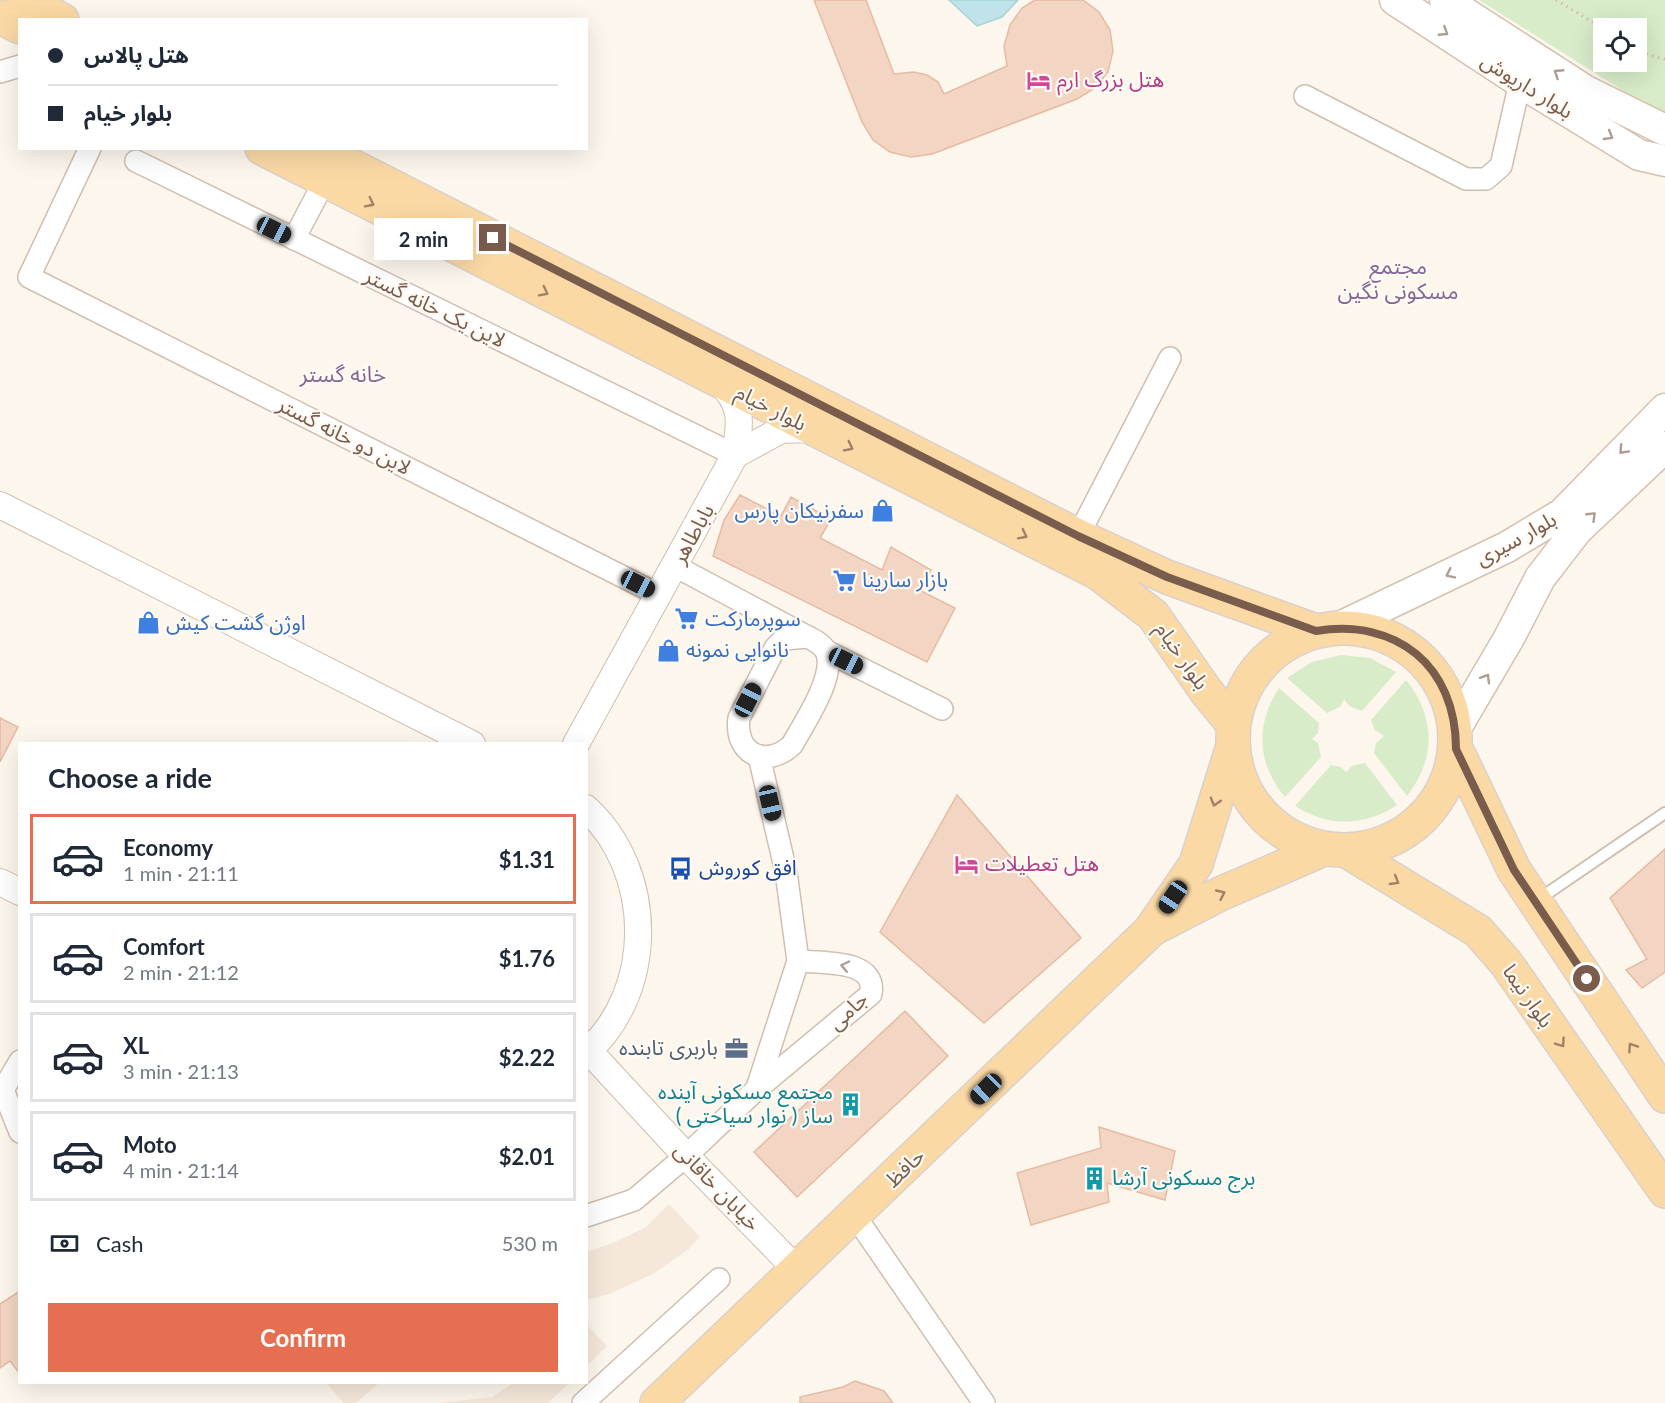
<!DOCTYPE html>
<meta charset="utf-8">
<style>
:root{--surface:#fff;--page:#f2f2f3;--text:#1f2937;--muted:#747a83;--line:#e0e1e3;--accent:#e76f51}
body{margin:0;font-family:Lato,"Noto Sans Arabic",sans-serif;background:var(--page);color:var(--text);height:100vh;display:flex;flex-direction:column;font-size:22px;white-space:nowrap}
*{box-sizing:border-box;margin:0}
p{font-size:20px;color:var(--muted)}
.icon{flex:none;width:33px;height:33px;fill:none;stroke:currentColor;stroke-width:2;stroke-linecap:round;stroke-linejoin:round}
.map{position:relative;flex:1;overflow:hidden}
.drawer{position:absolute;left:18px;top:742px;width:570px;height:642px;display:flex;flex-direction:column;background:var(--surface);border-radius:0px;box-shadow:0 6px 24px #0002}
.drawer>*{flex:none}
.banner{position:absolute;left:18px;top:18px;width:570px;height:132px;border-radius:0px;box-shadow:0 6px 24px #0002;display:grid;align-content:center;height:132px;padding:0 30px;background:var(--surface)}
.buttons{position:absolute;left:1593px;top:18px;display:grid;gap:12px}
.buttons a{display:grid;place-items:center;width:54px;height:54px;border-radius:0px;background:var(--surface);box-shadow:0 6px 24px #0002;font-size:30px}
.end{position:absolute;width:27px;height:27px;margin:-14px;border:8px solid #7a5c4d;background:#fff;box-shadow:0 0 0 3px #fff}
.from{border-radius:50%}
.bubble{position:absolute;height:42px;border-radius:0px;background:var(--surface);box-shadow:0 6px 24px #0002;font-size:20px;font-weight:700;line-height:42px;text-align:center}
.car{position:absolute;width:18px;height:36px;margin:-18px -9px;border-radius:8px;box-shadow:0 0 4px 2px #0007;background:linear-gradient(#222 24%,#8ab4d8 0 40%,#222 0 76%,#8ab4d8 0 86%,#222 0)}
.banner b{display:flex;align-items:center;gap:21px;height:57px;font-size:22px}
.banner b+b{border-top:2px solid var(--line)}
.banner i{width:15px;height:15px;background:var(--text)}
ul{padding:0;list-style:none}
li{display:flex;align-items:center;gap:18px;height:90px;margin:0 12px 9px;padding:0 18px;border:3px solid var(--line);border-radius:0px}
li div{flex:1}
li b{display:block;font-size:22px}
li em{font-style:normal;font-weight:700}
li.on{border-color:var(--accent)}
li>.icon{width:54px;height:54px;stroke-width:1.5}
h2{padding:0 30px;font-size:27px;line-height:72px}
.pay{display:flex;align-items:center;gap:15px;height:66px;padding:0 30px;font-size:22px}
.pay p{margin-inline-start:auto}
.primary-button{display:flex;gap:12px;margin-top:auto;padding:12px 30px}
.primary-button a{flex:1;height:69px;border-radius:0px;background:var(--accent);color:#fff;font-size:24px;font-weight:700;line-height:69px;text-align:center}
.map>svg:first-child{display:block}
</style>
<div class="map">
<svg width="1665" height="1403" viewBox="0 0 1665 1403">
<rect width="100%" height="100%" fill="#fdf6ec"/>
<g fill="#f5e8da">
<path d="M669,1204L700,1237L689,1249L653,1274L609,1294L587,1300V1252L615,1242L646,1227Z"/>
<path d="M587,1325L607,1346L587,1366Z"/>
<path d="M326,1383H379L356,1403H344Z"/>
<path d="M513,1383H569L548,1403H439L492,1397Z"/>
</g>
<g fill="#d8ecc9" fill-rule="evenodd">
<path d="M1479,0H1665V113L1652,109ZM1604,28H1636V62H1604Z"/>
<path d="M1341,655L1370,658L1396,672L1362,711L1349,706L1344,699L1340,707L1327,713L1287,678L1312,662Z"/>
<path d="M1406,680C1436,717 1436,759 1407,796L1374,753L1376,743L1384,736L1375,730L1371,720Z"/>
<path d="M1279,688L1319,723L1318,733L1312,739L1318,743L1321,757L1285,797C1257,763 1255,725 1279,688Z"/>
<path d="M1365,763L1397,805C1364,827 1329,827 1295,806L1331,765L1341,767L1346,772L1352,766Z"/>
</g>
<path fill="#bfe3e8" stroke="#a5d3da" stroke-width="1.5" d="M949,0H1018L1002,17L977,26Z"/>
<g fill="#f3d5c3" stroke="#e6bba3" stroke-width="1.5">
<path d="M814,0H866L894,74L914,72L927,75L938,82L944,94L1007,66L1004,46L1010,25L1022,8L1035,0H1083L1099,12L1110,30L1113,51L1108,72L1095,88L1077,99L932,154L911,157L890,152L873,140L862,122Z"/>
<path d="M740,495L781,516L791,497L831,519L820,538L882,570L891,547L931,570L921,591L955,608L927,662L713,556L724,520Z"/>
<path d="M0,718L18,727L0,762Z"/>
<path d="M957,795L1081,938L984,1023L880,932Z"/>
<path d="M1665,849V972L1642,988L1626,970L1647,959L1610,898Z"/>
<path d="M905,1011L948,1056L797,1197L754,1152Z"/>
<path d="M1099,1127L1175,1151L1165,1200L1107,1183L1109,1202L1031,1225L1017,1173L1101,1148Z"/>
<path d="M20,1291V1374L10,1361L0,1368V1304Z"/>
<path d="M855,1381L884,1391L893,1403H800V1397L843,1387Z"/>
</g>
<g fill="none" stroke-linecap="round" stroke-linejoin="round">
<defs>
<path id="service" d="M1539,899L1665,813"/>
<g id="minor">
<path d="M0,72L20,66"/>
<path d="M1305,96L1466,179H1486L1501,166L1520,82"/>
<path d="M90,148L29,277L659,595"/>
<path d="M136,161L735,455"/>
<path d="M294,239L325,180"/>
<path d="M1078,536L1170,358"/>
<path d="M675,566L808,637"/>
<path d="M808,637C814,640 822,644 826,651C837,675 804,723 792,745C766,769 734,754 739,718L775,648L784,639Z"/>
<path d="M826,651L942,709"/>
<path d="M20,1061L3,1090L20,1132"/>
<path d="M757,1088L798,961L786,872L759,756"/>
<path d="M586,1216L634,1200L686,1156L757,1089L871,994C877,959 823,963 798,961"/>
<path d="M855,1216L984,1403"/>
<path d="M583,1403L719,1279"/>
</g>
<g id="tertiary">
<path d="M735,455L781,430L812,429"/>
<path d="M0,505L472,744"/>
<path d="M576,744L735,455C740,423 744,408 721,383"/>
<path d="M586,808C655,871 656,991 586,1053"/>
<path d="M0,882L20,892"/>
<path d="M589,1051L686,1156L797,1270"/>
</g>
<g id="secondary">
<path d="M1395,0L1520,82L1639,155L1665,161"/>
<path d="M1445,0L1586,91L1665,130"/>
<path d="M1338,628L1507,547L1562,514L1665,409"/>
<path d="M1456,728L1509,638L1540,578L1577,530L1665,447"/>
</g>
<g id="primary">
<path d="M23,0L62,20"/>
<path d="M0,17L20,27"/>
<path d="M262,148L1098,573L1153,615L1206,691L1233,724"/>
<path d="M317,148L1078,536L1167,577L1316,631"/>
<circle cx="1344" cy="739" r="111"/>
<path d="M1456,749L1514,870L1665,1096"/>
<path d="M1345,850L1478,931L1506,963L1665,1191"/>
<path d="M1154,928L1220,894L1324,849"/>
<path d="M657,1403L1150,931L1196,864L1233,746"/>
</g>
</defs>
<use href="#service" stroke="#d1beb0" stroke-width="14"/>
<use href="#minor" stroke="#d1beb0" stroke-width="24"/>
<use href="#tertiary" stroke="#d1beb0" stroke-width="28"/>
<use href="#secondary" stroke="#d6c0b0" stroke-width="33"/>
<use href="#primary" stroke="#dad1cd" stroke-width="36"/>
<g stroke="#d9b8a5" stroke-width="3" stroke-dasharray="1.5 4.5" stroke-linecap="butt">
<path d="M1556,0L1604,29"/>
<path d="M1636,48L1648,55L1665,59"/>
</g>
<use href="#service" stroke="#fff" stroke-width="10"/>
<use href="#minor" stroke="#fff" stroke-width="21"/>
<use href="#tertiary" stroke="#fff" stroke-width="26"/>
<use href="#secondary" stroke="#fff" stroke-width="30"/>
<use href="#primary" stroke="#fbd9a5" stroke-width="33"/>
</g>
<defs><path id="oneway-chevron" d="M-2-3.5L2.5 0L-2 3.5" fill="none" stroke-width="1.6" stroke-linecap="round" stroke-linejoin="round" transform="scale(1.5)"/></defs>
<g stroke="#af9d94">
<use href="#oneway-chevron" transform="translate(1444 32) rotate(33)"/>
<use href="#oneway-chevron" transform="translate(1558 73) rotate(-147)"/>
<use href="#oneway-chevron" transform="translate(1609 136) rotate(31)"/>
<use href="#oneway-chevron" transform="translate(1623 450) rotate(133)"/>
<use href="#oneway-chevron" transform="translate(1592 516) rotate(-44)"/>
<use href="#oneway-chevron" transform="translate(1450 574) rotate(154)"/>
<use href="#oneway-chevron" transform="translate(1486 678) rotate(-59)"/>
<use href="#oneway-chevron" transform="translate(845 966) rotate(-168)"/>
</g>
<g stroke="#a18267">
<use href="#oneway-chevron" transform="translate(370 203) rotate(27)"/>
<use href="#oneway-chevron" transform="translate(544 292) rotate(27)"/>
<use href="#oneway-chevron" transform="translate(849 447) rotate(27)"/>
<use href="#oneway-chevron" transform="translate(1023 535) rotate(27)"/>
<use href="#oneway-chevron" transform="translate(1215 802) rotate(107)"/>
<use href="#oneway-chevron" transform="translate(1395 881) rotate(31)"/>
<use href="#oneway-chevron" transform="translate(1221 894) rotate(-25)"/>
<use href="#oneway-chevron" transform="translate(1561 1043) rotate(55)"/>
<use href="#oneway-chevron" transform="translate(1632 1047) rotate(-124)"/>
</g>
<g fill="none" stroke-linecap="round" stroke-linejoin="round">
<path stroke="#7a5c4d" stroke-width="8" d="M493,238L1078,536L1167,577L1316,631C1397,618 1456,666 1456,749L1514,870L1587,979"/>
</g>
<defs>
<symbol id="hotel-bare" viewBox="-9 -9 18 18"><path d="M-6-4.5h1.5V1H6V5H4.5V3h-9V5H-6ZM-4 0a1.8 1.8 0 1 1 3.6 0ZM.5 0V-2.5h3Q6-2.5 6 0Z" fill="#d1479c" stroke="#fffaf3" stroke-width="2.5" paint-order="stroke"/></symbol>
<symbol id="shop-bare" viewBox="-9 -9 18 18"><path d="M-5-2.5h2.3a2.7 3.5 0 0 1 5.4 0H5L5.5 6h-11ZM-1.5-2.5h3a1.5 2.3 0 0 0-3 0Z" fill="#3f7fe0" stroke="#fffaf3" stroke-width="2.5" paint-order="stroke"/></symbol>
<symbol id="supermarket-bare" viewBox="-9 -9 18 18"><path d="M-6-5.5h2.5l.6 2H6L4.5 2H-2.5L-4.4-4H-6ZM-1.5 3.2a1.3 1.3 0 1 0 .1 0ZM3 3.2a1.3 1.3 0 1 0 .1 0Z" fill="#3f7fe0" stroke="#fffaf3" stroke-width="2.5" paint-order="stroke"/></symbol>
<symbol id="bus-bare" viewBox="-9 -9 18 18"><path d="M-5-6H5V4H4V6H2V4H-2V6H-4V4H-5ZM-3.5-4V0h7V-4ZM-3.5 1.2v1.5H-2V1.2ZM2 1.2v1.5H3.5V1.2Z" fill="#1a4fb4" stroke="#fffaf3" stroke-width="2.5" paint-order="stroke"/></symbol>
<symbol id="office-bare" viewBox="-9 -9 18 18"><path d="M-6-3h4V-5.5h4V-3h4V5H-6ZM-1-4.5V-3h2v-1.5ZM-6 0V1H6V0Z" fill="#5c6f8a" stroke="#fffaf3" stroke-width="2.5" paint-order="stroke"/></symbol>
<symbol id="building-bare" viewBox="-9 -9 18 18"><path d="M-4-6H4V6H1V3H-1V6H-4ZM-2.5-4.3h1.7v1.8h-1.7ZM.8-4.3h1.7v1.8H.8ZM-2.5-1h1.7V.8h-1.7ZM.8-1h1.7V.8H.8Z" fill="#0f9aa8" stroke="#fffaf3" stroke-width="2.5" paint-order="stroke"/></symbol>
</defs>
<g fill-rule="evenodd">
<use href="#hotel-bare" x="1022" y="64" width="33" height="33"/>
<use href="#shop-bare" x="866" y="494" width="33" height="33"/>
<use href="#supermarket-bare" x="828" y="564" width="33" height="33"/>
<use href="#supermarket-bare" x="670" y="602" width="33" height="33"/>
<use href="#shop-bare" x="132" y="606" width="33" height="33"/>
<use href="#shop-bare" x="652" y="634" width="33" height="33"/>
<use href="#hotel-bare" x="950" y="848" width="33" height="33"/>
<use href="#bus-bare" x="664" y="852" width="33" height="33"/>
<use href="#office-bare" x="720" y="1032" width="33" height="33"/>
<use href="#building-bare" x="834" y="1088" width="33" height="33"/>
<use href="#building-bare" x="1078" y="1162" width="33" height="33"/>
</g>
<g text-anchor="middle" stroke-width="4.5" stroke-linejoin="round" paint-order="stroke">
<g font-size="21" fill="#b23c85" stroke="#fffaf3" text-anchor="start">
<text x="1057" y="87">هتل بزرگ ارم</text>
<text x="985" y="871">هتل تعطیلات</text>
</g>
<g font-size="21" fill="#7a5c4d" stroke="#fffaf3">
<text transform="translate(1527 86) rotate(32)" y="7">بلوار داریوش</text>
<text transform="translate(435 308) rotate(26)" y="7">لاین یک خانه گستر</text>
<text transform="translate(771 408) rotate(27)" y="7">بلوار خیام</text>
<text transform="translate(344 436) rotate(27)" y="7">لاین دو خانه گستر</text>
<text transform="translate(693 534) rotate(-61)" y="7">باباطاهر</text>
<text transform="translate(1516 539) rotate(-29)" y="7">بلوار سیری</text>
<text transform="translate(1182 656) rotate(55)" y="7">بلوار خیام</text>
<text transform="translate(1528 996) rotate(55)" y="7">بلوار نیما</text>
<text transform="translate(848 1011) rotate(-43)" y="7">جامی</text>
<text transform="translate(905 1168) rotate(-44)" y="7">حافظ</text>
<text transform="translate(717 1187) rotate(46)" y="7">خیابان خاقانی</text>
</g>
<g font-size="21" fill="#366cbe" stroke="#fffaf3" text-anchor="start">
<text x="864" y="518" text-anchor="end">سفرنیکان پارس</text>
<text x="862" y="587">بازار سارینا</text>
<text x="705" y="626">سوپرمارکت</text>
<text x="166" y="630">اوژن گشت كيش</text>
<text x="686" y="657">نانوایی نمونه</text>
</g>
<g font-size="21" fill="#164399" stroke="#fffaf3" text-anchor="start">
<text x="699" y="875">افق کوروش</text>
</g>
<g font-size="21" fill="#4e5e75" stroke="#fffaf3" text-anchor="end">
<text x="718" y="1055">باربری تابنده</text>
</g>
<g font-size="21" fill="#0d838f" stroke="#fffaf3" text-anchor="end">
<text x="833" y="1099">مجتمع مسکونی آینده<tspan x="833" dy="24">ساز ( نوار سیاحتی )</tspan></text>
<text x="1112" y="1185" text-anchor="start">برج مسکونی آرشا</text>
</g>
<g font-size="22" fill="#846695" stroke="#fffaf3">
<text x="1398" y="274">مجتمع<tspan x="1398" dy="25">مسکونی نگین</tspan></text>
<text x="343" y="382">خانه گستر</text>
</g>
</g>
</svg>
<div class="buttons">
<a><svg class="icon" aria-label="locate" viewBox="0 0 24 24"><circle cx="12" cy="12" r="6"/><path d="M12 2v4M12 18v4M2 12h4M18 12h4"/></svg></a>
</div>
<i class="end from" style="left:1587px;top:979px"></i>
<i class="end" style="left:493px;top:238px"></i>
<div class="bubble" style="left:374px;top:218px;width:99px">2 min</div>
<i class="car" style="left:274px;top:230px;rotate:116deg"></i>
<i class="car" style="left:638px;top:584px;rotate:117deg"></i>
<i class="car" style="left:846px;top:661px;rotate:116deg"></i>
<i class="car" style="left:748px;top:700px;rotate:27deg"></i>
<i class="car" style="left:770px;top:803px;rotate:167deg"></i>
<i class="car" style="left:1173px;top:897px;rotate:214deg"></i>
<i class="car" style="left:986px;top:1089px;rotate:226deg"></i>
<div class="banner">
<b><i class="from"></i>هتل پالاس</b>
<b><i></i>بلوار خیام</b>
</div>
<section class="drawer">
<h2>Choose a ride</h2>
<ul>
<li class="on"><svg class="icon" aria-label="car" viewBox="0 0 24 24"><path d="M5 17H2v-5l4-1 3-4h7l3 4 3 1v5h-3M9 17h6M6 11h13"/><circle cx="7" cy="17" r="2"/><circle cx="17" cy="17" r="2"/></svg><div><b>Economy</b><p>1 min · 21:11</p></div><em>$1.31</em></li>
<li><svg class="icon" aria-label="car" viewBox="0 0 24 24"><path d="M5 17H2v-5l4-1 3-4h7l3 4 3 1v5h-3M9 17h6M6 11h13"/><circle cx="7" cy="17" r="2"/><circle cx="17" cy="17" r="2"/></svg><div><b>Comfort</b><p>2 min · 21:12</p></div><em>$1.76</em></li>
<li><svg class="icon" aria-label="car" viewBox="0 0 24 24"><path d="M5 17H2v-5l4-1 3-4h7l3 4 3 1v5h-3M9 17h6M6 11h13"/><circle cx="7" cy="17" r="2"/><circle cx="17" cy="17" r="2"/></svg><div><b>XL</b><p>3 min · 21:13</p></div><em>$2.22</em></li>
<li><svg class="icon" aria-label="car" viewBox="0 0 24 24"><path d="M5 17H2v-5l4-1 3-4h7l3 4 3 1v5h-3M9 17h6M6 11h13"/><circle cx="7" cy="17" r="2"/><circle cx="17" cy="17" r="2"/></svg><div><b>Moto</b><p>4 min · 21:14</p></div><em>$2.01</em></li>
</ul>
<div class="pay"><svg class="icon" aria-label="cash" viewBox="0 0 24 24"><path d="M3 7h18v10H3z"/><circle cx="12" cy="12" r="2"/></svg>Cash<p>530 m</p></div>
<div class="primary-button"><a>Confirm</a></div>
</section>
</div>
